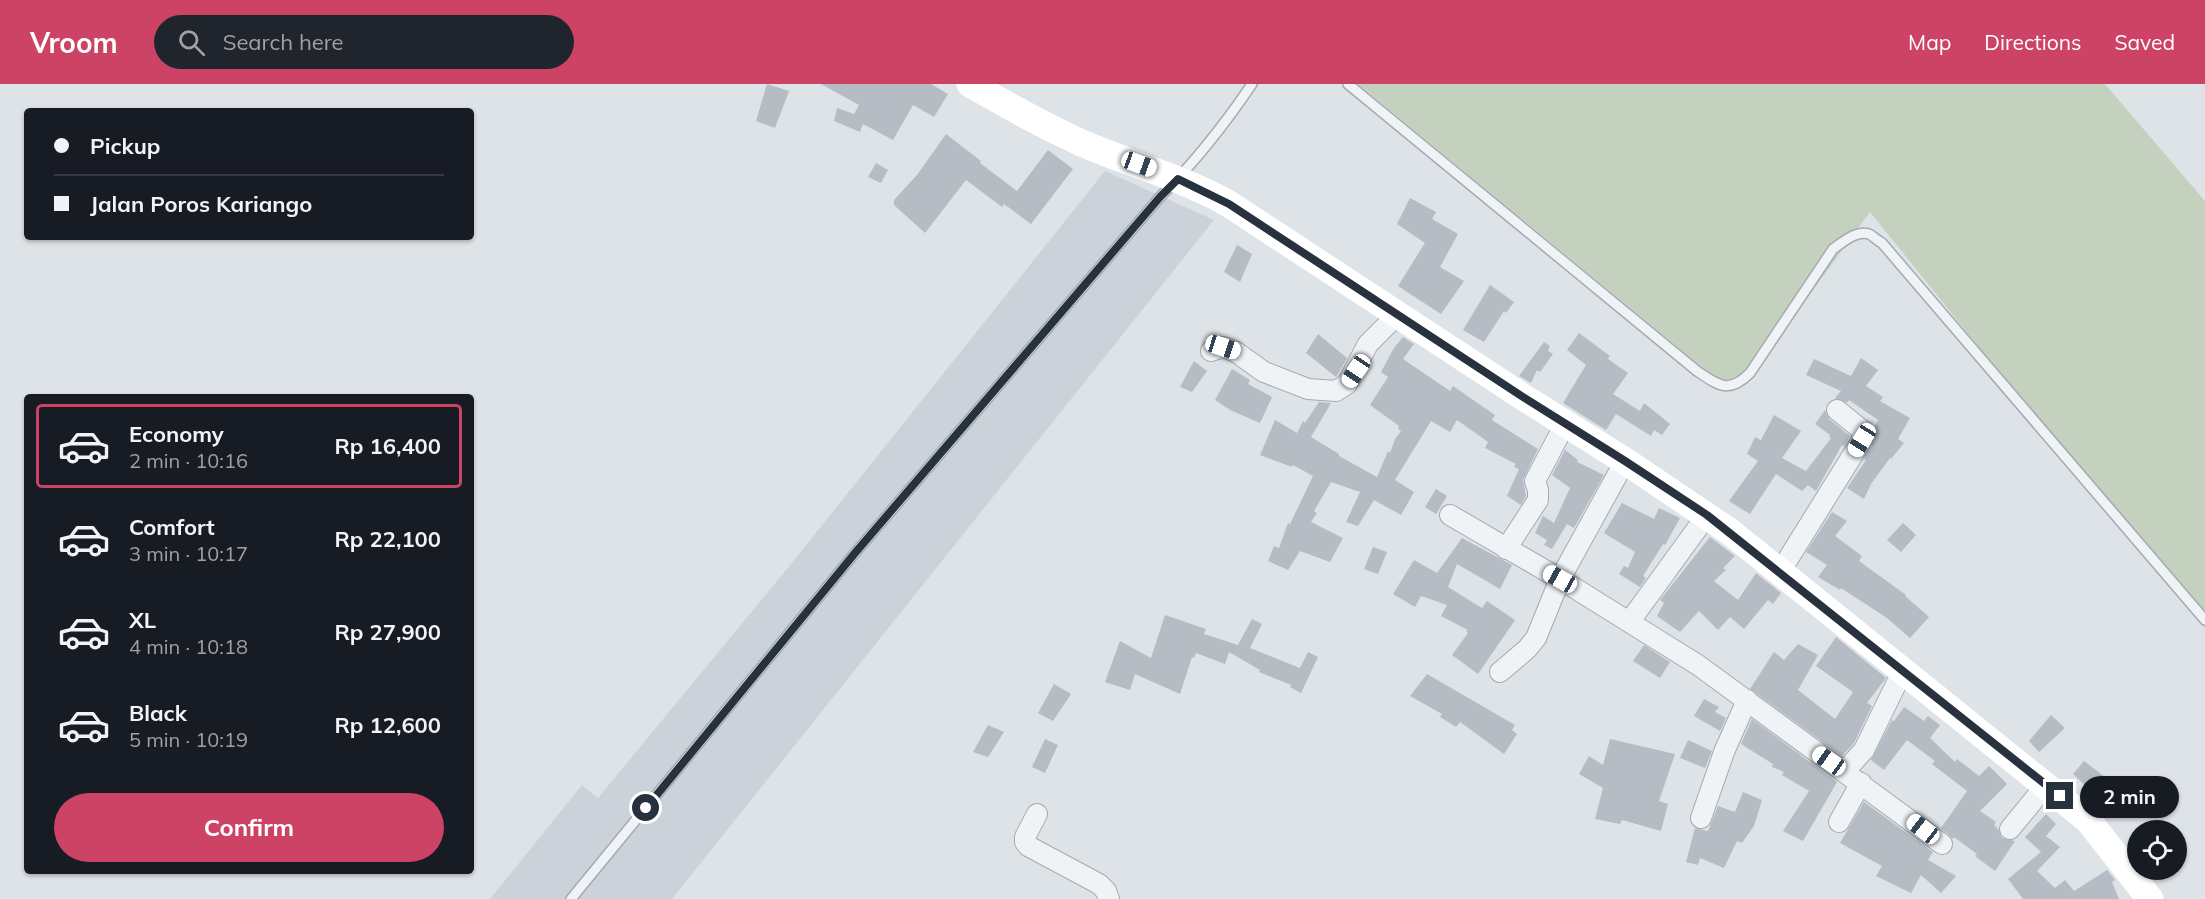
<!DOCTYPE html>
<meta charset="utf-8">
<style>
:root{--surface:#171b24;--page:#20242c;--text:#f1f3f6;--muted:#9ea1a6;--line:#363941;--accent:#cc4366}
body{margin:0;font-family:Mulish,sans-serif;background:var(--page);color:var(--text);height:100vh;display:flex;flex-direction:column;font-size:22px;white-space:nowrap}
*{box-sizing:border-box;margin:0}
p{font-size:20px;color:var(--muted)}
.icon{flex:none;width:33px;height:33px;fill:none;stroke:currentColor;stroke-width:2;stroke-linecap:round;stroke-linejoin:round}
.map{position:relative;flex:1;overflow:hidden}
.side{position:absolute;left:24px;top:310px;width:450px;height:480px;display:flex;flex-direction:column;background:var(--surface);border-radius:6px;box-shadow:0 2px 4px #0004}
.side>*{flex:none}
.guide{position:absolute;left:24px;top:24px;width:450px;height:132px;border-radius:6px;box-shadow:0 2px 4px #0004;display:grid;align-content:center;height:132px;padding:0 30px;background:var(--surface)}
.tools{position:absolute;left:2127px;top:736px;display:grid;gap:12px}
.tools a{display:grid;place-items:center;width:60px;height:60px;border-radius:50%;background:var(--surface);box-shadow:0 2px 4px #0004;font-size:30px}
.end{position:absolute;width:27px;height:27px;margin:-14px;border:8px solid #27323e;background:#fff;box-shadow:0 0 0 3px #fff}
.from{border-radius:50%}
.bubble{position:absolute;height:42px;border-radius:21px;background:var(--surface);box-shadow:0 2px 4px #0004;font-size:20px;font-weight:700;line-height:42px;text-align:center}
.car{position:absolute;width:18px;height:36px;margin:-18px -9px;border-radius:8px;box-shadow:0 0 4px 2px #0007;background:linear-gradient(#fff 24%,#345 0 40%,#fff 0 76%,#345 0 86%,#fff 0)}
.guide b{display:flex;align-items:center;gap:21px;height:57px;font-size:22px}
.guide b+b{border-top:2px solid var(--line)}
.guide i{width:15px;height:15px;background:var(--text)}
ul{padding:10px 0 0;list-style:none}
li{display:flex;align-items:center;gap:18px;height:84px;margin:0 12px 9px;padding:0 18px;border:3px solid transparent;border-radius:6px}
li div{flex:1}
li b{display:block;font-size:22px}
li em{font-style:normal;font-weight:700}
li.selected{border-color:var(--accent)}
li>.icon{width:54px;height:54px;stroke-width:1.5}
.cta{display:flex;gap:12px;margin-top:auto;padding:12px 30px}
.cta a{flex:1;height:69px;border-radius:36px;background:var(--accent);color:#fff;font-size:24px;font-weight:700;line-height:69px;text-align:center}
header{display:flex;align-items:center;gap:36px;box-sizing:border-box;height:84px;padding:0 30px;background:var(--accent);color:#fff}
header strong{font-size:28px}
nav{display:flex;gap:33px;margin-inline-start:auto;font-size:21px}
.search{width:420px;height:54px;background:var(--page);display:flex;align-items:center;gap:15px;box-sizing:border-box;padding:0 21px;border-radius:33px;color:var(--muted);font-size:22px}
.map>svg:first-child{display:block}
</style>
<header>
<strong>Vroom</strong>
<div class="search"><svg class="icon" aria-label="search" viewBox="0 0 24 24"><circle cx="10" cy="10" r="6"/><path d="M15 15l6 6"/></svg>Search here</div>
<nav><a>Map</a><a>Directions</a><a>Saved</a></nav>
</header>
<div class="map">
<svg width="2205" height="815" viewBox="0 0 2205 815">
<rect width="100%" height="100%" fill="#dee3e7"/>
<path fill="#ccd2d9" d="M1105,87L1214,136L672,815H490L582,701L598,714L791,480Z"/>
<path fill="#c5d1bf" d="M1358,0H2105L2205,117V544L1870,128L1744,301H1724Z"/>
<g fill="#b5bcc4">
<path d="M767,0L789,7L775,44L756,37Z"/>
<path d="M821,0H931L948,10L934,33L913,21L893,56L863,40L860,48L834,37L837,24L854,30L859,21Z"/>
<path d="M946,50L981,77L980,79L1017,107L1048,66L1073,85L1031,140L1004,120L1002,123L966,96L925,149L894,121V116L917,91Z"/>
<path d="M876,79L888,86L881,99L868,93Z"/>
<path d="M1410,114L1436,128L1432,135L1458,150L1440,183L1464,197L1441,230L1398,202L1425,159L1397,140Z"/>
<path d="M1237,161L1252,170L1240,198L1224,188Z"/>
<path d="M1490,201L1514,218L1506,229L1504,227L1484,258L1463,246Z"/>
<path d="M1579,249L1610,272L1608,275L1628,289L1613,310L1640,327L1644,319L1670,340L1662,351L1654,346L1651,352L1616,330L1606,346L1563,319L1586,281L1567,266Z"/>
<path d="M1318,250L1347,274L1336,293L1306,269Z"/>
<path d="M1403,253L1414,260L1403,275L1450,307L1453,302L1495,331L1492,336L1538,365L1523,396L1526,412L1521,421L1507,412L1519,385L1514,383L1516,380L1485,364L1488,358L1457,336L1450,348L1431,337L1395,396L1414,408L1401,431L1374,416L1358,442L1346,438L1360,408L1331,398L1314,427L1317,429L1311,438L1343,454L1330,478L1300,467L1288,486L1268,477L1274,462L1279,464L1288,439L1290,440L1313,392L1293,381L1292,383L1260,371L1275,336L1297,349L1303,337L1305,339L1319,318L1331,319L1311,353L1339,370V372L1377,393L1388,367L1390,369L1395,355L1401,347L1398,345L1399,342L1370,321L1388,293L1381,288L1394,264Z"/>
<path d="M1544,258L1550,262L1548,267L1553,270L1540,288L1537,286L1531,299L1519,292Z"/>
<path d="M1861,274L1878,286L1866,302L1883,313L1880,317L1910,334L1898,355L1904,359L1891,375L1890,374L1871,400L1864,415L1847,404L1866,376L1864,375L1872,362L1874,344L1878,336L1849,316L1847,319L1835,314L1841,307L1806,291L1814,275L1851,292Z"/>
<path d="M1194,277L1207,287L1192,308L1180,303Z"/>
<path d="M1232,285L1250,296L1248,300L1272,313L1260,339L1230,326L1215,316Z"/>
<path d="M1825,326L1829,335L1850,352L1844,362L1842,361L1816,407L1808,401L1802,407L1776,390L1750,430L1729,417L1758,377L1747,370L1755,353L1761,356L1774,331L1801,347L1782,374L1806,387L1831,354L1829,352L1830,351L1815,340Z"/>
<path d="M1565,366L1578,376L1577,378L1604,391L1574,444L1567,440L1552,465L1544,461L1547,456L1535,449L1543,432L1554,439L1570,404L1552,391Z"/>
<path d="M1436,405L1447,412L1436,430L1425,423Z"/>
<path d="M1622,419L1654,435L1659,424L1680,434L1665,461L1663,460L1643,492L1646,494L1640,503L1619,490L1624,482L1628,484L1635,468L1604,449Z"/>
<path d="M1832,428L1847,437L1835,452L1862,472L1859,477L1906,511L1905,512L1929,533L1910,554L1887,534L1841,504L1840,506L1818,493L1827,481L1806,468Z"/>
<path d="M1903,439L1916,451L1901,468L1887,456Z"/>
<path d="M1710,453L1735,472L1723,484L1726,486L1714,497L1738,516L1756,489L1781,509L1773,520L1768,516L1744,545L1730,533L1718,546L1699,527L1680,548L1657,532L1664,519L1660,516Z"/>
<path d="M1462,454L1512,481L1500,505L1457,480L1448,503L1482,524L1487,517L1515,536L1478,590L1452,571L1468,549L1466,547L1468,546L1441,532L1447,521L1421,512L1415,523L1393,510L1414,476L1437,489Z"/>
<path d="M1373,463L1387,468L1378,490L1364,485Z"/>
<path d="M1165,531L1206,545L1204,550L1238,561L1252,535L1262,540L1250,564L1300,584L1308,568L1318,573L1301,609L1290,603L1291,601L1259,588L1260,586L1229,568L1225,580L1196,569L1194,574L1192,573L1180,610L1135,590L1130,606L1105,598L1120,557L1151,574Z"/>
<path d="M1836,553L1886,594L1867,619L1872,622L1854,659L1842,672L1750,605L1774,568L1784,576L1798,560L1818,571L1798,606L1835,635L1853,608L1816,582Z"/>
<path d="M1644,561L1670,578L1660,594L1633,577Z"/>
<path d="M1427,590L1515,641L1512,646L1517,650L1504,670L1460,638L1456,643L1440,633L1442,630L1410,612Z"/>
<path d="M1054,600L1071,610L1053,637L1038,629Z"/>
<path d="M1704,615L1719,623L1715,628L1726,634L1720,647L1694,632Z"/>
<path d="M1904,623L1924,637L1928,632L1940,641L1930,654L1955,678L1957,675L1979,692L1989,682L2007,700L1980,727L1996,738L1994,741L1998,745L2002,754L2015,757L1995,787L1975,772L1977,770L1954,753L1953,755L1941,744L1967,707L1932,680L1935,677L1907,656L1884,686L1871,676L1892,636L1894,637Z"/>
<path d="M2051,631L2065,644L2039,668L2029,657Z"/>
<path d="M1752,635L1837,698L1803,757L1783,747L1809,707L1782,691L1784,688L1772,683L1773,680L1741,660Z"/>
<path d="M988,641L1004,648L988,673L973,668Z"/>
<path d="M1045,655L1058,661L1045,689L1032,683Z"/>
<path d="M1610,655L1675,670L1659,717L1668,720L1661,747L1622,736L1620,740L1595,735L1603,704L1579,690L1589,672L1603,681Z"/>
<path d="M1688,656L1712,667L1705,684L1680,674Z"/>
<path d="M2084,677L2105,693L2091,707L2073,690Z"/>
<path d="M1743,708L1762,716L1754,742L1742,759L1737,757L1724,784L1700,774L1698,781L1686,778L1695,744L1708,747L1718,722L1735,728Z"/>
<path d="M2123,709L2132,720L2115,734L2106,724Z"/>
<path d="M1864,718L1933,768L1928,776L1956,792L1941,809L1921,791L1911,809L1876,792L1882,782L1840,759Z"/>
<path d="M2046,730L2056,740L2046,752L2060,763L2037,787L2055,804L2065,796L2074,807L2107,786L2115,796L2112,798L2119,815H2023L2008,795L2041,768L2025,753Z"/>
</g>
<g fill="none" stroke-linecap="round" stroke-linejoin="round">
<defs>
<g id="lane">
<path d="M1348,0L1697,287C1719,302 1729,310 1750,289L1833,165C1843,158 1856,146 1869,150C1873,152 1878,157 1882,159L2205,536"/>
<path d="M571,815L855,469L1160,113C1194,79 1225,40 1252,0"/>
</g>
<g id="street">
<path d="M1211,267L1223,263L1236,268L1264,288L1308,305L1336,307L1347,300L1368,260L1398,230"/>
<path d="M1450,431L1560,495L1698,581L1844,688L1864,666L1903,586"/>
<path d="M1506,465L1538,416V406L1535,397L1565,340"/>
<path d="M1780,488L1862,356L1863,347L1837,326"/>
<path d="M1630,537L1707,431"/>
<path d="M1500,588L1527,565L1536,554L1560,495L1625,377"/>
<path d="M1844,688L1942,760"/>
<path d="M1037,730L1025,753V758L1028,762L1099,800L1106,807L1109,815"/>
<path d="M1701,734L1724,668L1747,616"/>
<path d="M1839,738L1861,699"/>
<path d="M2010,745L2046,701"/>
</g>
</defs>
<use href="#lane" stroke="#a3aab1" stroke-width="12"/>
<use href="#street" stroke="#a3aab1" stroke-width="22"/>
<use href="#lane" stroke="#f0f3f6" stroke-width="9"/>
<use href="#street" stroke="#f0f3f6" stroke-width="20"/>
<path stroke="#fff" stroke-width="27" d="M970,0C1007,21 1045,43 1084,60C1133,81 1183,94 1229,120L1523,313L1625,377L1729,447L2088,736L2150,815"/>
</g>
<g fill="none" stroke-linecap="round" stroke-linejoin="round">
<path stroke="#27323e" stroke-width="8" d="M646,724L855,469L1160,113L1178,95L1229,120L1523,313L1625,377L1707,431L2060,712"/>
</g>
</svg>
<div class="tools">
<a><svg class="icon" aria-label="locate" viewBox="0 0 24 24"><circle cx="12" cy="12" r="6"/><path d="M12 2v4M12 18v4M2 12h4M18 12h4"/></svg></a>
</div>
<i class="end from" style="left:646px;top:724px"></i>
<i class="end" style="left:2060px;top:712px"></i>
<div class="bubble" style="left:2080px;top:692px;width:99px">2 min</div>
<i class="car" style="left:1139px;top:80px;rotate:110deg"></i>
<i class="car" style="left:1223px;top:263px;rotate:108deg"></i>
<i class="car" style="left:1356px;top:287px;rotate:214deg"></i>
<i class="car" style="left:1862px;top:356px;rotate:212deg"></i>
<i class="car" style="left:1560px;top:495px;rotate:299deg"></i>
<i class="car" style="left:1829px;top:677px;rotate:305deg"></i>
<i class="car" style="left:1923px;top:745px;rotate:308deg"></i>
<div class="guide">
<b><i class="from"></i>Pickup</b>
<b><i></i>Jalan Poros Kariango</b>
</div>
<section class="side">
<ul>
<li class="selected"><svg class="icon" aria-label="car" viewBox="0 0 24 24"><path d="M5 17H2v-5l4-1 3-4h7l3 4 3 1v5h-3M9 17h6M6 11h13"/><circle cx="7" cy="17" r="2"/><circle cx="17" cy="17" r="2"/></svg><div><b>Economy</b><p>2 min · 10:16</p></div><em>Rp 16,400</em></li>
<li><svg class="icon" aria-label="car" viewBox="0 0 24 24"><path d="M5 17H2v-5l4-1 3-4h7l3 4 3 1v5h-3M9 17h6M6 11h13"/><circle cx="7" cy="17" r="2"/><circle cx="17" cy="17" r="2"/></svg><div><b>Comfort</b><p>3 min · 10:17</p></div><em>Rp 22,100</em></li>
<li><svg class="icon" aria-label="car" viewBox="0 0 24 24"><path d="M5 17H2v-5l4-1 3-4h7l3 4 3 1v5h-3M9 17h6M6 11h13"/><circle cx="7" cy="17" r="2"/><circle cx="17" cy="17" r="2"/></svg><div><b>XL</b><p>4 min · 10:18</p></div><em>Rp 27,900</em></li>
<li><svg class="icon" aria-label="car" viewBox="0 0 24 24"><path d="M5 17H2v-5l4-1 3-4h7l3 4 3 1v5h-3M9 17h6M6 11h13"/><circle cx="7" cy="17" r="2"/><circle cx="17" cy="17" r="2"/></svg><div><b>Black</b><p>5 min · 10:19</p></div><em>Rp 12,600</em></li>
</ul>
<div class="cta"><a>Confirm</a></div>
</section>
</div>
